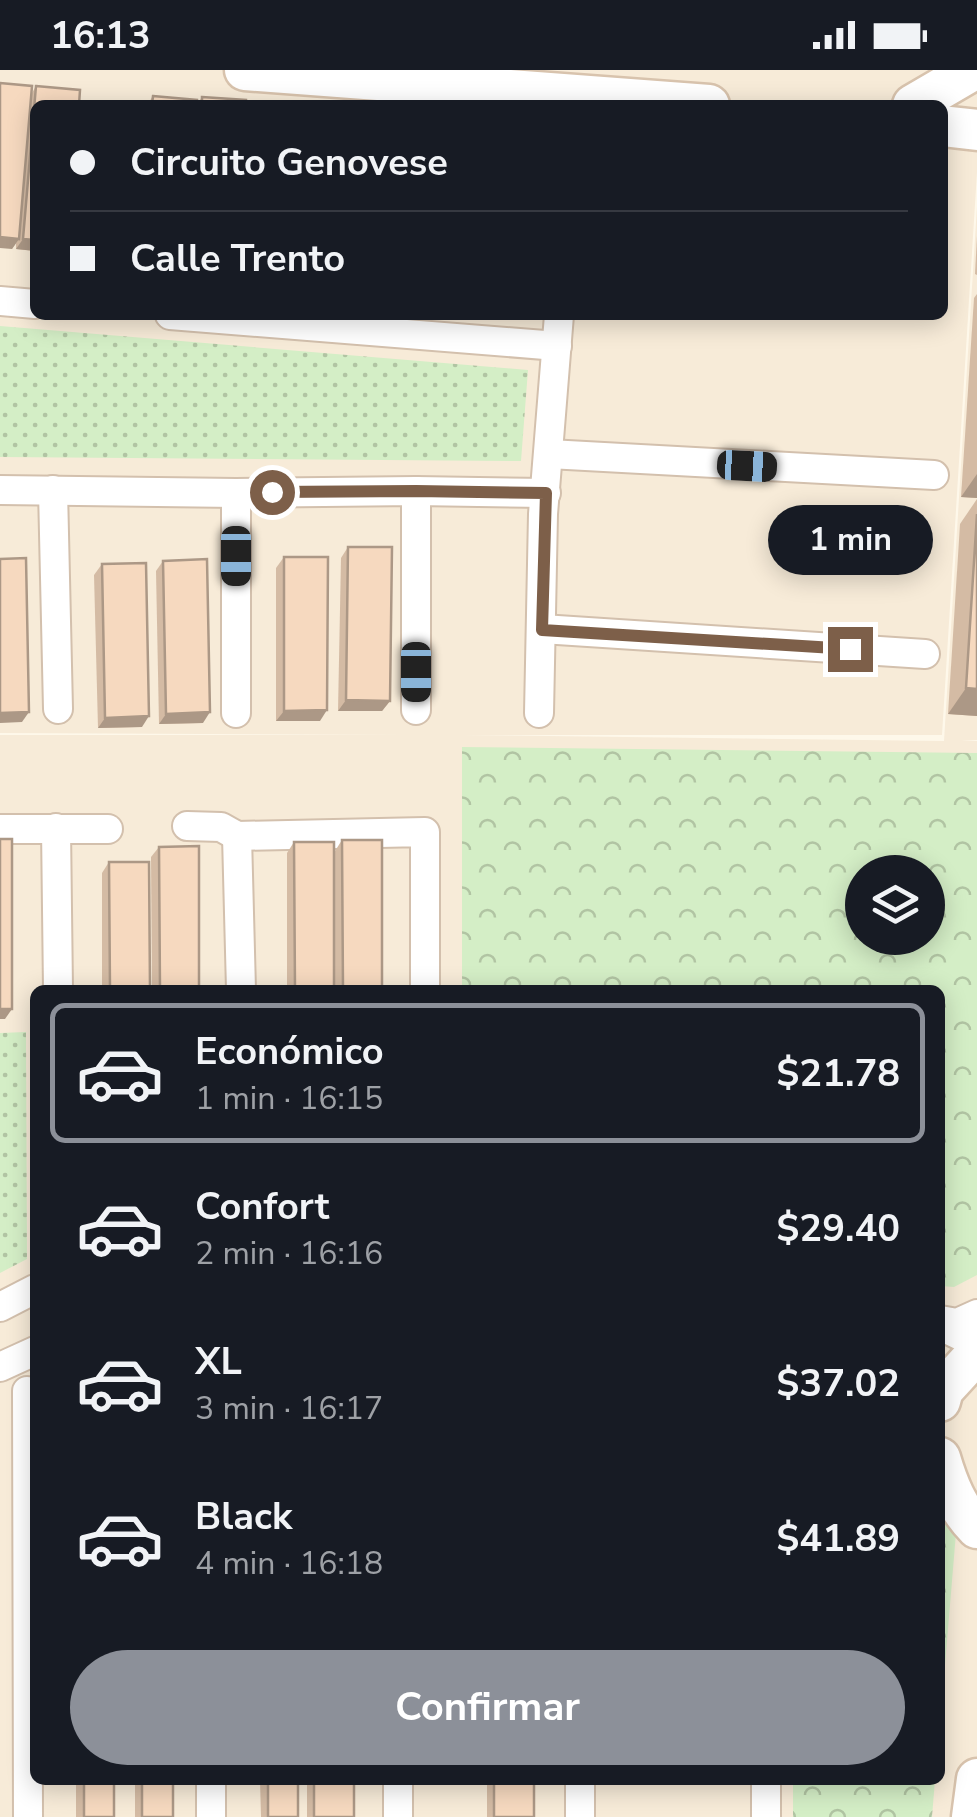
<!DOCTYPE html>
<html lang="es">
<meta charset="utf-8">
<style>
:root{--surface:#171b24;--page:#242831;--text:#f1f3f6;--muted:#9ea1a6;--line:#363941;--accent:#8c9099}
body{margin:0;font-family:"Nunito Sans",sans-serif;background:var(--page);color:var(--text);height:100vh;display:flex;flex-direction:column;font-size:38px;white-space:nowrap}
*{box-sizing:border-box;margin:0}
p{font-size:32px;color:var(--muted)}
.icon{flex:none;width:55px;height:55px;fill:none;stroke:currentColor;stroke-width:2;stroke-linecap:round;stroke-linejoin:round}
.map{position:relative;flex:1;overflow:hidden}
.panel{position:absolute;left:30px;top:915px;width:915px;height:800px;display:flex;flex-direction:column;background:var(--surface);border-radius:15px;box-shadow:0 5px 25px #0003}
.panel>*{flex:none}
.banner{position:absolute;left:30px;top:30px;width:918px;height:220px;border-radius:15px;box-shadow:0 5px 25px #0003;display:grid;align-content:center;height:220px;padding:0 40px;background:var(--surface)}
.fabs{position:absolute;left:845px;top:785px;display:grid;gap:20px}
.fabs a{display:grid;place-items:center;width:100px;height:100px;border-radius:50%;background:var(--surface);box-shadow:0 5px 25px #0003;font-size:50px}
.end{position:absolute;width:45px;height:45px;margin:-22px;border:12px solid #7d5f49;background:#fff;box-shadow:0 0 0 5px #fff}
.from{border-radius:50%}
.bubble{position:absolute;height:70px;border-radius:35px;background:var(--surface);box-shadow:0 5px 25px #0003;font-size:32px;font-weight:700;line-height:70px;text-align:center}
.car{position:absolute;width:30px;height:60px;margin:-30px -15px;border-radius:12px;box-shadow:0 0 8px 2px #0007;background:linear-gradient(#222 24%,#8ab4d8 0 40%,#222 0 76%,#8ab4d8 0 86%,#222 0)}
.banner b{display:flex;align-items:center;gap:35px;height:95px;font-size:38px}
.banner b+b{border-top:2px solid var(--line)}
.banner i{width:25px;height:25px;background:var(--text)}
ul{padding:18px 0 0;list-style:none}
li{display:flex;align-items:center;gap:30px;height:140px;margin:0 20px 15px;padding:0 20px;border:5px solid transparent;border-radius:15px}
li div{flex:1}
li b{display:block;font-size:38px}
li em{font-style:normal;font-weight:700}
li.active{border-color:var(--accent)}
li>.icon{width:90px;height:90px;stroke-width:1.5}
.primary-button{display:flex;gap:20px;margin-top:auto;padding:20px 40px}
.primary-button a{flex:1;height:115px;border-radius:60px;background:var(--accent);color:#fff;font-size:40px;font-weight:700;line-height:115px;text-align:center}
.status{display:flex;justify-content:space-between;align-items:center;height:70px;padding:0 50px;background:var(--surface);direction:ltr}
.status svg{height:28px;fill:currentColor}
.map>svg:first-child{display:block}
</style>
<div class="status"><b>16:13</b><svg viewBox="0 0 49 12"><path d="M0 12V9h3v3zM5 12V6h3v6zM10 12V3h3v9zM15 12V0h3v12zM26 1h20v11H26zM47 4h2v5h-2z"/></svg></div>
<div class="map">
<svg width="977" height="1747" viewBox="0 0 977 1747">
<defs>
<pattern id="forest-crowns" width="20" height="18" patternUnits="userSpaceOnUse" patternTransform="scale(2.5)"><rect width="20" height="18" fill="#d4eec6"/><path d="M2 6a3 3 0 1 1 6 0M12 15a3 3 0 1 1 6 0" fill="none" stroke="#b1c4a3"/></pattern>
<pattern id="park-dots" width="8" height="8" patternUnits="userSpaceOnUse" patternTransform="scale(2.5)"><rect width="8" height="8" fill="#d4eec6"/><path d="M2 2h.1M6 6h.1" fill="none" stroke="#b1c4a3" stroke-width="1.8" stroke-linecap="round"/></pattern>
</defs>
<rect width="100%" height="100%" fill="#fef8ea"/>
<path fill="#f7ebd8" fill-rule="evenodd" d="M0,0H977V102L942,665H462L944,671L977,136V670H961L977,671V1747H0V665H407L0,663ZM35,35H942V245H35ZM862,802H928V868H862ZM35,920H940V1710H35Z"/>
<g fill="url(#forest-crowns)" fill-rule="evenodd">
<path d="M462,677L977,683V1205L954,1217L940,1216V920H462ZM862,802H928V868H862Z"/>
<path d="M940,1436L956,1463L940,1655Z"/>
<path d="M793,1710H935L932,1747H793Z"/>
</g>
<g fill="url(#park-dots)">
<path d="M0,256L528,300L521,391L0,387Z"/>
<path d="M26,962L27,1189L0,1203V963Z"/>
</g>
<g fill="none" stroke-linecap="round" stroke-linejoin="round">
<defs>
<g id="street">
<path d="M0,231L35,234"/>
<path d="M170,245L557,276"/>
<path d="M549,384L934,405"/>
<path d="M0,420L236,423L416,421L546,423"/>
<path d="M53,420L58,639"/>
<path d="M542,559L925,584"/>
<path d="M416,640V421"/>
<path d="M236,643V423"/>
<path d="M539,643L543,444L559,245"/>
<path d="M187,756L221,757L237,766L425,762V920"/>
<path d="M56,758L58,920"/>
<path d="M0,759H108"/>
<path d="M237,766L241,920"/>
<path d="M0,1237L35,1219"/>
<path d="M940,1250L957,1253L977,1244"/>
<path d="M940,1256L977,1274"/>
<path d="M0,1297L35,1281"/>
<path d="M27,1321L28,1747"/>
<path d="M211,1710V1747"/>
<path d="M398,1710V1747"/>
<path d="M766,1710V1747"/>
<path d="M580,1747V1710"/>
</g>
<g id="secondary">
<path d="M245,0L709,35"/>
<path d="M913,35L973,0"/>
<path d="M942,56L977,60"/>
<path d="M940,1331L943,1320L977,1283"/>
<path d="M940,1388C948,1415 957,1438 977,1458"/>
<path d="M972,1747L977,1709"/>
</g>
</defs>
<use href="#street" stroke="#d3c0ad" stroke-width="32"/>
<use href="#secondary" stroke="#d8c3ad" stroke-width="45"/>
<use href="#street" stroke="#fff" stroke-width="28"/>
<use href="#secondary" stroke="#fff" stroke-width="40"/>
</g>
<g fill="#d4bba4">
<path d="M36,16L35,181L16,179V173L12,179L32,23Z"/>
<path d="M153,26L197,34L202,27L246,35H147Z"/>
<path d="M977,166V205L975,204Z"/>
<path d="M977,224V428L961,427L974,228Z"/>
<path d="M977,429V646L948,644L960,454Z"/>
<path d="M348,477L390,631L382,641H338L341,488Z"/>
<path d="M284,487L320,651H276V498Z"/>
<path d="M163,491L203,653L159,654L156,501Z"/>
<path d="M102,494L142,657L98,658L94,505Z"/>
<path d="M342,770L382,920H335V781Z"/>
<path d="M294,772L334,920H287V783Z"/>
<path d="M159,777L199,920H152L151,787Z"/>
<path d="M109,792L150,920H102V803Z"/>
<rect x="76" y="1710" width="38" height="37"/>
<rect x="135" y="1710" width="38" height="37"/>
<path d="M260,1710H298V1747H261Z"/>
<rect x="307" y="1710" width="47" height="37"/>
<rect x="487" y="1710" width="47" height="37"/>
</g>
<g fill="#ac9886">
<path d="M0,167L19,169L12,179L0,178Z"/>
<path d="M23,169L35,170V181L16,179Z"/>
<path d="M977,404V428L961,427Z"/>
<path d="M966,618L977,619V646L948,644Z"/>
<path d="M346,630L390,631L382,641H338Z"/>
<path d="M327,640L320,651H276L284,641Z"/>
<path d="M29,642L22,652L0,653V643Z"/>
<path d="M210,642L203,653L159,654L166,644Z"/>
<path d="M149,646L142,657L98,658L105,648Z"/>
<path d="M0,939H12L5,949H0Z"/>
</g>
<g fill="#f6d9bf" stroke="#ac9886" stroke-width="2.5">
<path d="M0,13L32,16L19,169L0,167Z"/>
<path d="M36,16L80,20L79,35H35V170L23,169Z"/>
<path d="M153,26L197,30V35H152Z"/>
<path d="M202,27L246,30V35H202Z"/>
<path d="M977,444V619L966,618Z"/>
<path d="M348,477H392L390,631L346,630Z"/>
<path d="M284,487H328L327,640L284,641Z"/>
<path d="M26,488L29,642L0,643V489Z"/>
<path d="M207,489L210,642L166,644L163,491Z"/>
<path d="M146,493L149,646L105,648L102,494Z"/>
<rect x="0" y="769" width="12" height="170"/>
<path d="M342,770H382V920H343Z"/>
<path d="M294,772H334V920H295Z"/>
<path d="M199,776V920H160L159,777Z"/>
<path d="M109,792H149L150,920H110Z"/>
<rect x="84" y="1710" width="30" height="37"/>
<rect x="142" y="1710" width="31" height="37"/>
<rect x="268" y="1710" width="30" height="37"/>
<rect x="314" y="1710" width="40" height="37"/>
<rect x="494" y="1710" width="40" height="37"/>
</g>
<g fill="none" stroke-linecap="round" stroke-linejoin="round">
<path stroke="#7d5f49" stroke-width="12" d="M272,422L416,421L546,423L542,560L850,579"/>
</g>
</svg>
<div class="fabs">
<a><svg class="icon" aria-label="layers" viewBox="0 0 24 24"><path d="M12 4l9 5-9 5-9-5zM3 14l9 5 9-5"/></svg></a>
</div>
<i class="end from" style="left:272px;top:422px"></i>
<i class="end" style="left:850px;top:579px"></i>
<div class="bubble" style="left:768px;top:435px;width:165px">1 min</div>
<i class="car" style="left:747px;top:396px;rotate:93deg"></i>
<i class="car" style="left:236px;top:486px;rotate:180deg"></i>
<i class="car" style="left:416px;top:602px;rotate:180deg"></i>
<div class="banner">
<b><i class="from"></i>Circuito Genovese</b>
<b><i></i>Calle Trento</b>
</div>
<section class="panel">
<ul>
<li class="active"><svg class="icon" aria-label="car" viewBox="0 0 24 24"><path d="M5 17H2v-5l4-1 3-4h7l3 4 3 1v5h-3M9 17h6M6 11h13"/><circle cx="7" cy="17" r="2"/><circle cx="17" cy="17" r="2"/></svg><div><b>Económico</b><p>1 min · 16:15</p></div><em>$21.78</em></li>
<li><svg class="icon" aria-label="car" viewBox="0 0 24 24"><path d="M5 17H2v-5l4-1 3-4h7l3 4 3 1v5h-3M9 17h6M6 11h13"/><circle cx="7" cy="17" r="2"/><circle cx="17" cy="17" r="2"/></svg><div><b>Confort</b><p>2 min · 16:16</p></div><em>$29.40</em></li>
<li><svg class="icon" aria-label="car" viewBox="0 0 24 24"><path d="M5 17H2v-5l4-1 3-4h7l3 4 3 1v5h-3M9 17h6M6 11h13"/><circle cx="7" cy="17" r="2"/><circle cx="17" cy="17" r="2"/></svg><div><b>XL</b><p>3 min · 16:17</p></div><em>$37.02</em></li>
<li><svg class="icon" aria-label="car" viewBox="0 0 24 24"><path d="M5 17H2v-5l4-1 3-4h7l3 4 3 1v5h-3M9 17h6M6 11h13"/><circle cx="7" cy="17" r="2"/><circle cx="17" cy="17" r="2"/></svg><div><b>Black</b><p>4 min · 16:18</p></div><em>$41.89</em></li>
</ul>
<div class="primary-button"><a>Confirmar</a></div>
</section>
</div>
